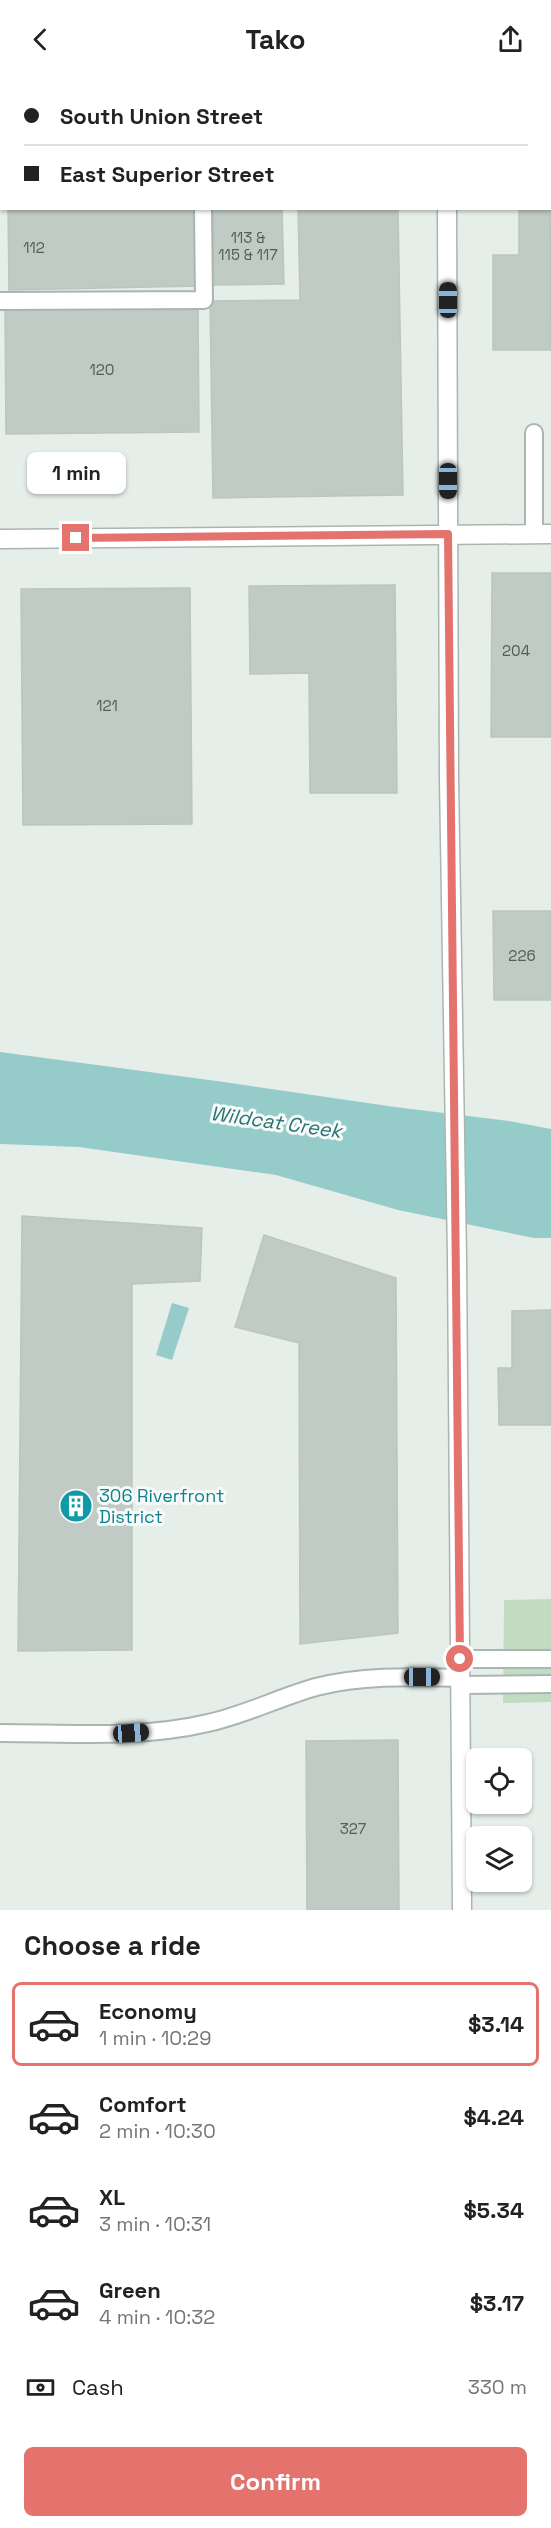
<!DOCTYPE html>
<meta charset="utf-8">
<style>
:root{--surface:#fff;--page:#f6f6f6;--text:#222;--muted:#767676;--line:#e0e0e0;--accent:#e4736e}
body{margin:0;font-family:"Space Grotesk",sans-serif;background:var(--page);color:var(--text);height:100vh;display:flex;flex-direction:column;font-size:22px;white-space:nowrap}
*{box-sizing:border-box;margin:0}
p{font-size:20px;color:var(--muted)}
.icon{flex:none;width:33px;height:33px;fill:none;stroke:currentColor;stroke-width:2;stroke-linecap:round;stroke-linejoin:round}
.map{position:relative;height:1832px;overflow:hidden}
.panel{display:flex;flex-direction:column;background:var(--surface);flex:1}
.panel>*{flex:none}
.top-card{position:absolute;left:0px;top:0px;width:552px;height:132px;box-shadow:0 2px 4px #0004;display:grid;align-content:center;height:132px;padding:0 24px;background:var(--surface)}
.buttons{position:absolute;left:466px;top:1670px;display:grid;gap:12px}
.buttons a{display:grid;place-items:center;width:66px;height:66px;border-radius:9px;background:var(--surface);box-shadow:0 2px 4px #0004;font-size:30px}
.end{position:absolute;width:27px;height:27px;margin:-14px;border:8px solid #e4736e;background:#fff;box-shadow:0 0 0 3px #fff}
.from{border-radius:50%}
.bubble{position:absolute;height:42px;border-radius:9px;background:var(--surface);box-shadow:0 2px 4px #0004;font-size:20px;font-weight:700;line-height:42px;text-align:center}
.car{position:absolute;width:18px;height:36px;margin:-18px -9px;border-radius:8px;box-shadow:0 0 4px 2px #0007;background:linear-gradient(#222 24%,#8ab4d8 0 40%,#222 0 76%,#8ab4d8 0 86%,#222 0)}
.top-card b{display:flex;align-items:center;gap:21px;height:57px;font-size:22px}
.top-card b+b{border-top:2px solid var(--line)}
.top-card i{width:15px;height:15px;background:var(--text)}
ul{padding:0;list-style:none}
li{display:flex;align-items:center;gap:18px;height:84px;margin:0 12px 9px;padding:0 12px;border:3px solid transparent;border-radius:9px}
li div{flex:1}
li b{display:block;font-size:22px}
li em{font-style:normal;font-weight:700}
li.active{border-color:var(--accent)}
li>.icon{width:54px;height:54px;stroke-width:1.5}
h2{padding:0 24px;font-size:27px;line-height:72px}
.pay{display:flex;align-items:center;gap:15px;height:66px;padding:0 24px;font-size:22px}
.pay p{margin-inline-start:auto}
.action{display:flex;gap:12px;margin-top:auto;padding:12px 24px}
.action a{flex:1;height:69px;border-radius:9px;background:var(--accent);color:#fff;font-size:24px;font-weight:700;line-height:69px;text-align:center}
header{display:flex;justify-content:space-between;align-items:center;height:78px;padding:0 24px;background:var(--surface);font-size:27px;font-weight:700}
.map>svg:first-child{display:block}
</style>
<header><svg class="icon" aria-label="back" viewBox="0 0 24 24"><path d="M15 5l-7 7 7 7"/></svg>Tako<svg class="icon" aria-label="share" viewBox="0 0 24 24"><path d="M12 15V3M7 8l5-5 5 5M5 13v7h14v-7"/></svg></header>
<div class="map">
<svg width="551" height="1832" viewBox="0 0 551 1832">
<rect width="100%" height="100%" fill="#e6eee9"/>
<path fill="#c2dcc4" d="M551,1521V1624L503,1625L504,1522Z"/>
<g fill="#95ccc9">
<path d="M0,974L224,1004L395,1029L509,1043L551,1051V1160H534L398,1132L276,1097L79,1069L0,1066Z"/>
<path d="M172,1225L189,1230L172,1282L156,1277Z"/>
</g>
<g fill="#bfcbc4" stroke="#b9c7be" stroke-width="1.5">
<path d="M550,55L551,272H493V177H519V130H550Z"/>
<path d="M8,130H198L199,208L9,212Z"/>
<path d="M213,130H282L284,206L214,207Z"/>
<path d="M298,130H398L403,417L213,420L210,223L300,222Z"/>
<path d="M198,229L199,354L6,356L5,230Z"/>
<path d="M492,495H551V659H491Z"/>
<path d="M395,507L397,715H310L309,595L250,596L249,508Z"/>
<path d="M190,510L192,746L23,747L21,511Z"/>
<path d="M493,833H551V922H494Z"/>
<path d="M22,1138L202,1150L200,1203L132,1206V1572L18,1573Z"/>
<path d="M264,1157L396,1200L398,1555L300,1566L299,1265L235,1249Z"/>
<path d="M551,1232V1347H499L498,1290H512V1233Z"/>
<path d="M398,1662L399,1832H307L306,1663Z"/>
</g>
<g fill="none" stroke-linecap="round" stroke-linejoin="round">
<defs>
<g id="service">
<path d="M202,0V2"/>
<path d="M0,223L204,222L203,130"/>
<path d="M534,355V456"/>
<path d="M460,1581H551"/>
<path d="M461,1607L551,1606"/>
<path d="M0,1655C69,1655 140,1661 208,1645C245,1637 280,1619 316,1609C364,1597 412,1599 461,1600"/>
</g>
<g id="tertiary">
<path d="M446,0V2"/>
<path d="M447,130L449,701L457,1179L462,1832"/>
<path d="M0,461L551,456"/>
</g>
</defs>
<use href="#service" stroke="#a9b6af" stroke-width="20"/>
<use href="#tertiary" stroke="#a9b6af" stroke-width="21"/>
<use href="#service" stroke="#fff" stroke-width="16"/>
<use href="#tertiary" stroke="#fff" stroke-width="18"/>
</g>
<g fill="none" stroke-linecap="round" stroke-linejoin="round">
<path stroke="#e4736e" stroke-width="8" d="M76,460L448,456L460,1581"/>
</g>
<defs>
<symbol id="building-disc" viewBox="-11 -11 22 22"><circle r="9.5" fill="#0f9aa8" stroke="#f7faf8"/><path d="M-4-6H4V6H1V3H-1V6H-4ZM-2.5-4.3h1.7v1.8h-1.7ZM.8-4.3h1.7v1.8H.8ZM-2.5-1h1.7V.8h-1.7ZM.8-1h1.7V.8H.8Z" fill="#fff"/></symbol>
</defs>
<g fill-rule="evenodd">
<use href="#building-disc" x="57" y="1409" width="38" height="38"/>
</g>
<g text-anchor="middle" stroke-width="6" stroke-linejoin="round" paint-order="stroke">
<g font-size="15" fill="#4d6157">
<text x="248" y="165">113 &amp;<tspan x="248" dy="17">115 &amp; 117</tspan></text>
<text x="34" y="175">112</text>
<text x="102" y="297">120</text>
<text x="516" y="578">204</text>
<text x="107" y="633">121</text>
<text x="522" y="883">226</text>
<text x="353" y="1756">327</text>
</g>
<g font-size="18" fill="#0d838f" stroke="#f7faf8" text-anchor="start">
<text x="99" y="1424">306 Riverfront<tspan x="99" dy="21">District</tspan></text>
</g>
<g font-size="20" font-style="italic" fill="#277571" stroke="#f7faf8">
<text transform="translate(276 1044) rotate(8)" y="7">Wildcat Creek</text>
</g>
</g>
</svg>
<div class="buttons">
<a><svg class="icon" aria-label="locate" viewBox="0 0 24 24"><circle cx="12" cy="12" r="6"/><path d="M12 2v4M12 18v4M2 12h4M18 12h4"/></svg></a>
<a><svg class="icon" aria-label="layers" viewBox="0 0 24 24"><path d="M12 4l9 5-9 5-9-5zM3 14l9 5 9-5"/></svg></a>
</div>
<i class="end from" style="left:460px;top:1581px"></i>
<i class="end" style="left:76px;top:460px"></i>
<div class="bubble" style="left:27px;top:374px;width:99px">1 min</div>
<i class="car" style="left:448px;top:222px;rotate:0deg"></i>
<i class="car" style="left:448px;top:403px;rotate:180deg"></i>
<i class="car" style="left:422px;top:1599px;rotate:90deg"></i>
<i class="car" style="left:131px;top:1655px;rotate:86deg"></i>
<div class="top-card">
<b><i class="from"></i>South Union Street</b>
<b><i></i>East Superior Street</b>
</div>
</div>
<section class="panel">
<h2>Choose a ride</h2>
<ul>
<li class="active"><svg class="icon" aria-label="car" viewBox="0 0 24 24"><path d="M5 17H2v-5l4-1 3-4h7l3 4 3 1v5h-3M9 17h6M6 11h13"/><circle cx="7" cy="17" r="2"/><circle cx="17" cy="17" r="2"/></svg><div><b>Economy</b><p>1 min · 10:29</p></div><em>$3.14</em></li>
<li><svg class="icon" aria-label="car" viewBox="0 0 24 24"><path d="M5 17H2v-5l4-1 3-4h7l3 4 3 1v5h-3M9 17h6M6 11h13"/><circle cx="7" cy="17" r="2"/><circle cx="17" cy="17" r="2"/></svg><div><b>Comfort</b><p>2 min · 10:30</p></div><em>$4.24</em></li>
<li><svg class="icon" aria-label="car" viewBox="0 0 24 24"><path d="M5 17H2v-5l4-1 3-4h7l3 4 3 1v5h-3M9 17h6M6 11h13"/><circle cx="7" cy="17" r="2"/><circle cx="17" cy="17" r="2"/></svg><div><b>XL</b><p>3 min · 10:31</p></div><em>$5.34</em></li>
<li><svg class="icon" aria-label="car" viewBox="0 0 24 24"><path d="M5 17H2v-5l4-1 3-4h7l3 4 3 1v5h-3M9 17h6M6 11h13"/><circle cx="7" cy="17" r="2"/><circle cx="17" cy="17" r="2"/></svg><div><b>Green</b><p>4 min · 10:32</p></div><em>$3.17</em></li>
</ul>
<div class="pay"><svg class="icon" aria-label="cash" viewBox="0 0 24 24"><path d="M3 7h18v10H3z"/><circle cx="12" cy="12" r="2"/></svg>Cash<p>330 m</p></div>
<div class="action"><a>Confirm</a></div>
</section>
